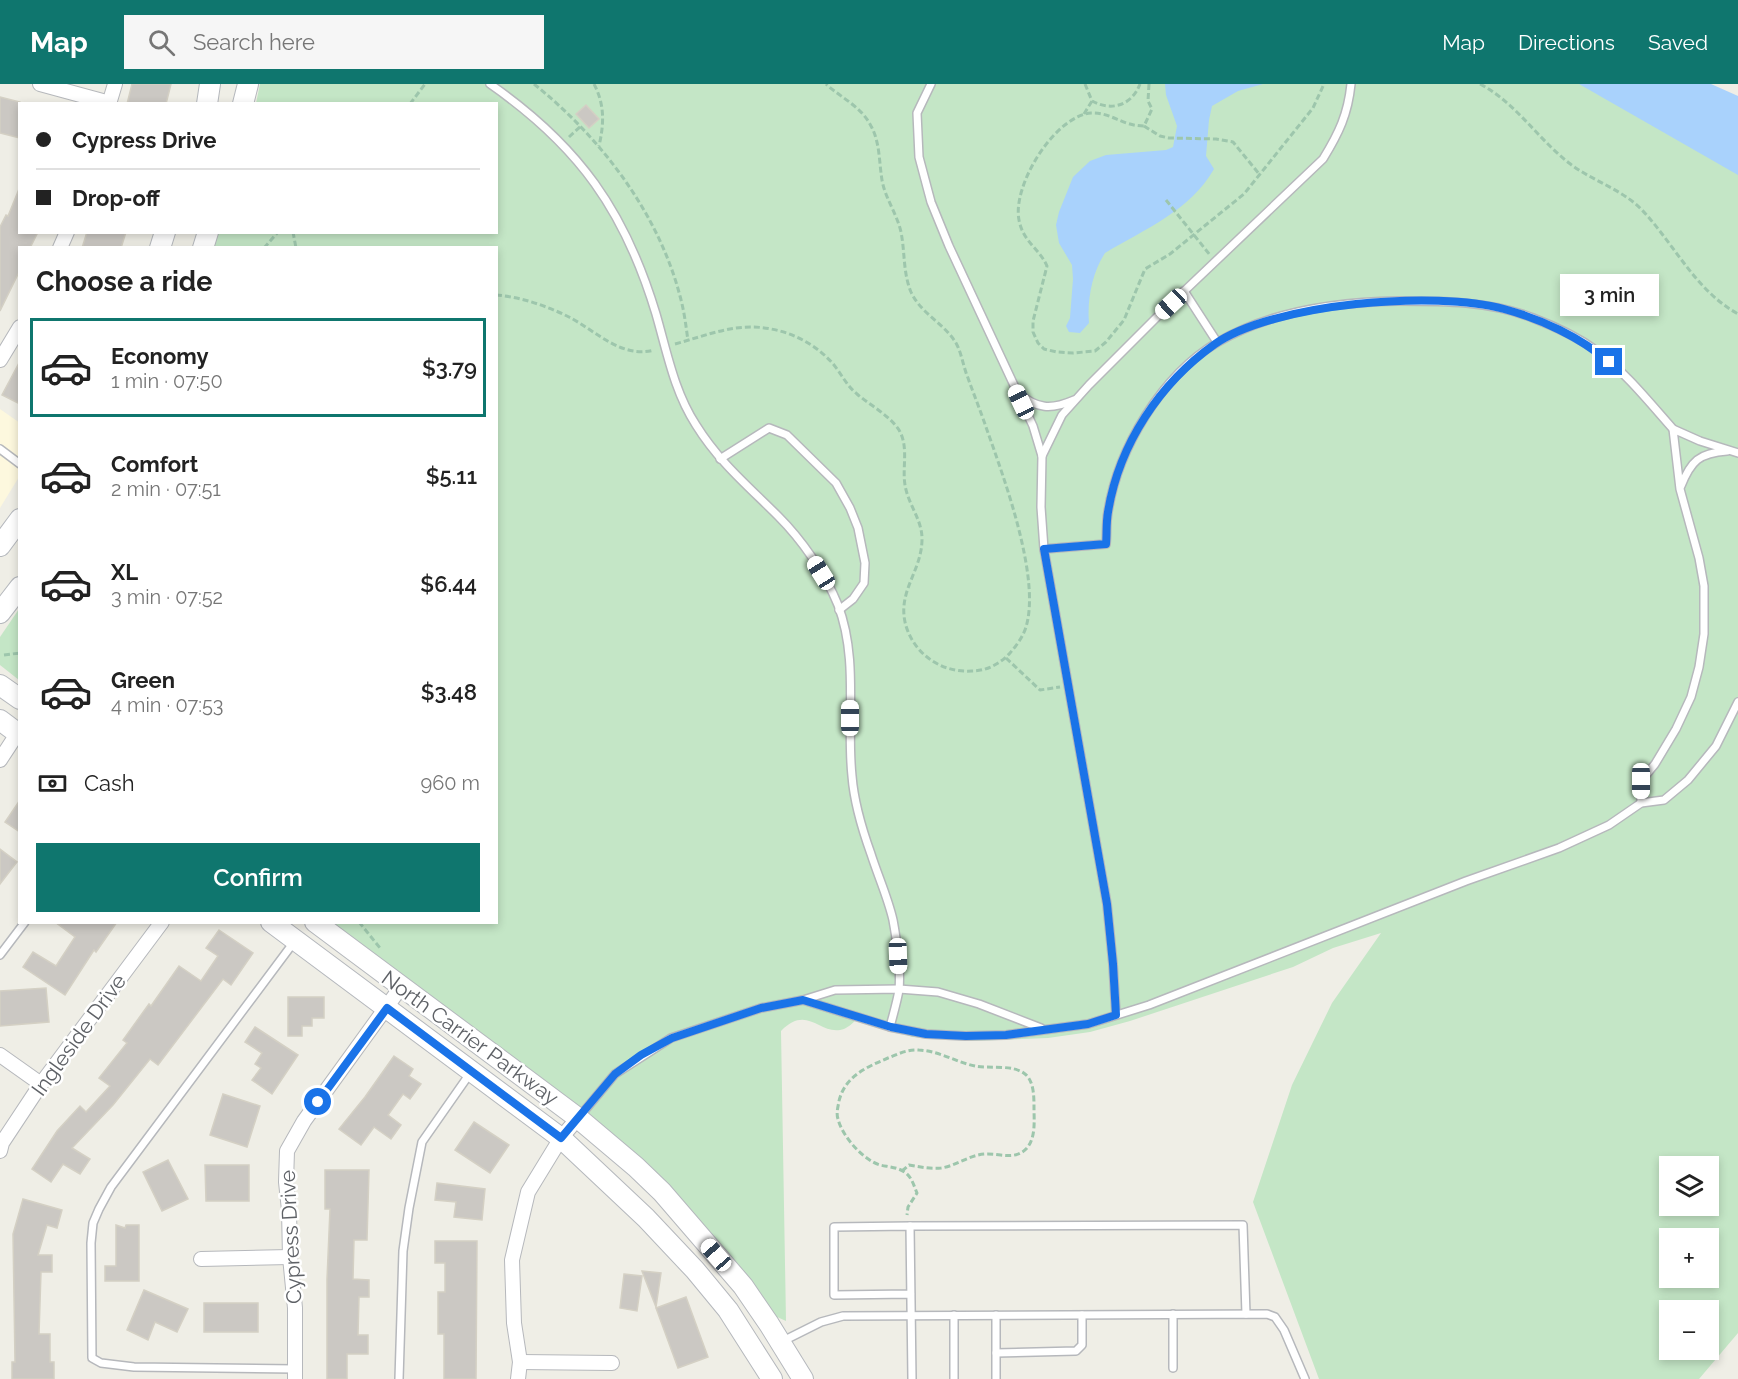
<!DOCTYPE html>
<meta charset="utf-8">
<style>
:root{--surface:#fff;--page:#f6f6f6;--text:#222;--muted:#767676;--line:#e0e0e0;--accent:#0f766e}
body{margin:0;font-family:Raleway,sans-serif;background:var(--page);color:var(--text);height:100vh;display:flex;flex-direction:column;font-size:22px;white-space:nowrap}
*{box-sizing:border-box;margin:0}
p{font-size:20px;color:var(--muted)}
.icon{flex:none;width:33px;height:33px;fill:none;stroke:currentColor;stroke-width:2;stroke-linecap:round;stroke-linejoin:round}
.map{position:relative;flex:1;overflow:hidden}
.sheet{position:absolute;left:18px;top:162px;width:480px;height:678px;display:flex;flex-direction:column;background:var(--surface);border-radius:0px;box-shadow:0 3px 9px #0003}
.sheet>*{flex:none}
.top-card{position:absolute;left:18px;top:18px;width:480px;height:132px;border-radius:0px;box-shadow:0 3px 9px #0003;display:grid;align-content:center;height:132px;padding:0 18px;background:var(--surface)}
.tools{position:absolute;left:1659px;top:1072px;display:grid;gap:12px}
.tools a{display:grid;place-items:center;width:60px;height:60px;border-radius:0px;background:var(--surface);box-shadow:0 3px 9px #0003;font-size:30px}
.end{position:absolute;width:27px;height:27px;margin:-14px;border:8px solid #1a73e8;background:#fff;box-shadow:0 0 0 3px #fff}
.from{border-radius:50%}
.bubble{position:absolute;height:42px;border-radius:0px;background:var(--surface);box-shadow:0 3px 9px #0003;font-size:20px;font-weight:600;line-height:42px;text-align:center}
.car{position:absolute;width:18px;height:36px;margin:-18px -9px;border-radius:8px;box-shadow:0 0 4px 2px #0007;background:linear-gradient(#fff 24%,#345 0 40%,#fff 0 76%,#345 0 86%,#fff 0)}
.top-card b{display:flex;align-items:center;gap:21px;height:57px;font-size:22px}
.top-card b+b{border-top:2px solid var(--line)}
.top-card i{width:15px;height:15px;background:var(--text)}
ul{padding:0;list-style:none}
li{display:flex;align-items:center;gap:18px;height:99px;margin:0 12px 9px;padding:0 6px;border:3px solid transparent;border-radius:0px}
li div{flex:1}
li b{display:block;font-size:22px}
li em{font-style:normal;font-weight:600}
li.on{border-color:var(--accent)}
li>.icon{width:54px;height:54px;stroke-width:1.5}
h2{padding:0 18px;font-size:27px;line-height:72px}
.pay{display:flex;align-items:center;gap:15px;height:66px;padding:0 18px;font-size:22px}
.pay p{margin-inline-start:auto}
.action{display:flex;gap:12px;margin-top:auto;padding:12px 18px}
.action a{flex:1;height:69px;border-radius:0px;background:var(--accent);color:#fff;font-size:24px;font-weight:600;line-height:69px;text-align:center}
header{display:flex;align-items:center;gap:36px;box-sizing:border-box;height:84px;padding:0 30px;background:var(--accent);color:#fff}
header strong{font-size:28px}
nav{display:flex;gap:33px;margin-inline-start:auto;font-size:21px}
.search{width:420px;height:54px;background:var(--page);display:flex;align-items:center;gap:15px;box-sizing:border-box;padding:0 21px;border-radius:0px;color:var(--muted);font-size:22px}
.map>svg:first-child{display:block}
</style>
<header>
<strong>Map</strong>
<div class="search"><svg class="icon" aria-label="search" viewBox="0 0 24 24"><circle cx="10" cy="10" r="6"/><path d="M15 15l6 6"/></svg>Search here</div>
<nav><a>Map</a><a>Directions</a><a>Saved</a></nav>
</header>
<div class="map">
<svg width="1738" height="1295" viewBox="0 0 1738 1295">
<rect width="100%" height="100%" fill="#efeee6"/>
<path fill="#fdf8de" d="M0,325L20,339L19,393L0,424Z"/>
<g fill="#c4e6c6" fill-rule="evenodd">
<path d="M260,0H1594L1738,82V1249L1699,1295H1319L1253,1118L1292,1001L1332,919L1381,849L1333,864L1293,883L1130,937L1090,948L1048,954L972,957L912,953L859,933C855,937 849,943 844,945C820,953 808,919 781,947L786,1237L775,1232L699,1136L404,894L332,839L496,838V164H211L217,149L496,148V20L256,19ZM1670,1083H1708V1122H1670ZM1670,1155H1708V1194H1670ZM1670,1227H1708V1266H1670Z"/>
<path d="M19,525V596L0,581V553Z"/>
</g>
<g fill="#a9d2fc">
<path d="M1165,0H1263L1238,7L1212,22L1209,36L1206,72L1214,85C1190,127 1145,145 1105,169C1092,189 1087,216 1089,239L1080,249L1069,248L1066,242L1070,234L1073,195L1072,181L1059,159L1056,141L1059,128L1073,93L1090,77L1106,71L1166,66L1173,63L1177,42L1166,11Z"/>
<path d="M1579,0H1711L1738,12V91Z"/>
</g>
<g fill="#cbc8c3" stroke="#d4d0c4" stroke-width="1.5">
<path d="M132,0H171L166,20H127Z"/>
<path d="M0,13L20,18V54L0,49Z"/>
<path d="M586,21L599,35L589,44L576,30Z"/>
<path d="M19,105L20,148H38L30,164H20V186L0,227V143L6,131L8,132Z"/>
<path d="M87,148H126L121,164H82Z"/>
<path d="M20,277V320L2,311Z"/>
<path d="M20,716V748L5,738Z"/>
<path d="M0,765L17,778L0,800Z"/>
<path d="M55,838H117L96,868L94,866L65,911L23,883L33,868L56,882L75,853Z"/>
<path d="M219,846L253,869L231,901L223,895L158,981L150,975L113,1021L72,1064L90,1075L80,1090L63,1080L51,1098L32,1085L57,1047L80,1022L86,1028L110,1002L99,994L127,959L123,956L149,920L151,922L179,882L201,897L218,872L206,864Z"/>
<path d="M46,904L49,938L0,942V907Z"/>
<path d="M288,913H324V934H312V942H302V952H288Z"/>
<path d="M255,943L298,971L272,1010L252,996L261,984L255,980L262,969L245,958Z"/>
<path d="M394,972L413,985L409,992L421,1000L410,1015L403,1010L388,1031L401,1041L391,1055L374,1043L361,1061L339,1045L365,1013Z"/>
<path d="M223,1010L260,1022L247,1063L210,1051Z"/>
<path d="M474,1038L509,1061L490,1089L455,1066Z"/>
<path d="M168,1076L188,1115L162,1127L143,1088Z"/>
<path d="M205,1081H249V1117H206Z"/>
<path d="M325,1086H369L367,1156H354L353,1195L369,1196V1213H359L358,1251H368V1270H347V1295H327V1195L330,1125H325Z"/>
<path d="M437,1099L485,1105L482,1136L454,1133L456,1118L435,1116Z"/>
<path d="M23,1115L62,1126L57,1144L47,1141L38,1171H52V1188H41L39,1250H50V1278H54V1295H12V1278H15L13,1150Z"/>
<path d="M116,1141L125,1144L126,1141H139V1197H105V1182H116Z"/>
<path d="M435,1157H477L476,1295H444V1250H438V1208H445V1179H435Z"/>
<path d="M642,1187L661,1189L656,1223Z"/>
<path d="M624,1190L642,1192L637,1227L620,1224Z"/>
<path d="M144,1206L188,1225L177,1248L155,1238L148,1256L127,1246Z"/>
<path d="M686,1213L708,1273L678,1284L656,1224Z"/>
<rect x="204" y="1219" width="54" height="29"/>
</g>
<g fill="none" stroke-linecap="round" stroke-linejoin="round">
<defs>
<g id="service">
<path d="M490,0C579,62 625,127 656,230C667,268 674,307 696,341C719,378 748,402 778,432C802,456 825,489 838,521C859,576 846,636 852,692C854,718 862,745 871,770C878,792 888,814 893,836C897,858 901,884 899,906C897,918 893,931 890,943"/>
<path d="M931,0L917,29L919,73L931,118L949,162L1033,342L1042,372L1041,423L1044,465L1107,820L1113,880L1116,931"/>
<path d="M1184,207L1217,258"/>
<path d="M1018,309C1037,325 1051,326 1074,316"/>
<path d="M0,365L20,380"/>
<path d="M1042,372L1062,331L1089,301L1157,233L1323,75C1339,49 1348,30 1351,0"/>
<path d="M720,375L769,344L787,351L836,399L850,424L858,444L865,479L864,499L853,515L839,526"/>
<path d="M1681,402C1691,377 1699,369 1727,367"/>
<path d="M1044,465L1106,460C1107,450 1106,439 1108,428C1118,364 1162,291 1218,258C1271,227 1338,218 1398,217C1443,217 1490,217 1533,234C1554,242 1579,254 1597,267C1626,289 1649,318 1673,345"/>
<path d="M1641,719V697L1655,680L1676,645L1691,613L1699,583L1704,550V502L1699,474L1680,405L1673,345L1700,357L1738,369"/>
<path d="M294,858L111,1103L99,1125L93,1139L91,1159L92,1274L101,1279L134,1283L295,1285"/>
<path d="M0,871L25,838"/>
<path d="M803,916L890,943L926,950L965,952L1006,951L1088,940L1149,921L1466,797L1559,764L1609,741L1641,719L1664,716L1688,696L1716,662L1738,618"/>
<path d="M580,1032L615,990L671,954L761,924L803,916L835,906L899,905L938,908L979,920L1041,944"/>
<path d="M910,1142L1243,1141L1246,1230"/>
<path d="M911,1210L834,1211V1143L910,1142L912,1295"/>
<path d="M1173,1230V1284"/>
<path d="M996,1231V1295"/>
<path d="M783,1257L821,1238L843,1232L1267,1230L1275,1233L1284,1246L1305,1295"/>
<path d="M996,1269L1076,1267L1082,1261V1231"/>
<path d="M399,1295L403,1167L409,1124L422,1058L471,988"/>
<path d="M954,1295V1231"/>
</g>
<g id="minor">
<path d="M40,0L110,19"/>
<path d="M109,20L115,0"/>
<path d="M60,164L67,148"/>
<path d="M0,276L20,243"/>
<path d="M0,676L17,650"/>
<path d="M0,971L41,1000"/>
<path d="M0,1067L2,1059L41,1000L162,838"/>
<path d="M201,1175L290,1173"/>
<path d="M520,1278L612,1279"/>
<path d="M295,1295V1224L290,1173L289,1126L286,1098L287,1067L304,1037L401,903"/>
<path d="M518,1295L520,1278L514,1239L512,1176L528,1108L561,1054L578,1034"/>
</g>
<g id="secondary">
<path d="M207,20L210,0"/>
<path d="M243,20L248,0"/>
<path d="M160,164L165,148"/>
<path d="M203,164L208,148"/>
<path d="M0,462L20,435"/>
<path d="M0,529L20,503"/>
<path d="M0,601L20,615"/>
<path d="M0,636L20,651"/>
<path d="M271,838L561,1054L646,1134L695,1186L728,1226L772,1295"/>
<path d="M315,838L578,1034L636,1083L662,1108L743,1202L769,1240L803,1295"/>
</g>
</defs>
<use href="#service" stroke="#b6b8bc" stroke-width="10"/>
<use href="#minor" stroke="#b6b8bc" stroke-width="16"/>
<use href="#secondary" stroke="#b5b8bd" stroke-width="22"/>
<g stroke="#9dc6ac" stroke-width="3" stroke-dasharray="6 3" stroke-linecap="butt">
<path d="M534,0C600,53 658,128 680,212C684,226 686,242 688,257"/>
<path d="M594,0C605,21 604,40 599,62"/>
<path d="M1085,0L1092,17C1112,28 1132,21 1140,0"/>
<path d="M1149,0L1148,17L1152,25L1144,42C1122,42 1111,28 1091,29C1055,32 1012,101 1019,136C1023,158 1039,164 1047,182L1033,237V248L1038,259L1044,265L1057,268L1073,269L1095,267L1106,258L1124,236L1145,185L1170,170L1244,110L1313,24L1324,0"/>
<path d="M1480,0C1516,19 1537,54 1569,79C1592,97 1622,105 1642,126C1675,161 1695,206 1738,230"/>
<path d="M410,20L425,0"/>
<path d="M1084,30L1092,17"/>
<path d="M1144,42L1160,52L1169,54L1216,55L1233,58L1260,91"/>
<path d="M569,53L581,42"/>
<path d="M1166,116L1210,171"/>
<path d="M293,148L296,164"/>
<path d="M264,164L278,148"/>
<path d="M496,211C521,213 547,222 569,233C596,247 622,275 654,266"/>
<path d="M675,260C708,251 737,238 771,245C795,249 819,263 834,281C842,291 847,302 857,310C871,322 889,331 899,346C909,363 902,383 905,401C908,420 921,434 922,453C923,487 896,507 906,542C915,571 942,589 972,587C986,587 1000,580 1010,569C1016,562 1023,553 1026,543C1041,494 1004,394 987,346C981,328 974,311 968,294C963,282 962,270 956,259C944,239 921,230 911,208C903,189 905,168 901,148C897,130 885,114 882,96C879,78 880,58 871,42C861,22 841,14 826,0"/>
<path d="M4,571L20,569"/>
<path d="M1006,574L1040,606L1060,603"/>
<path d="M359,838L380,864"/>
<path d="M902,1087L909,1081C920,1083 931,1085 941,1084C956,1082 969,1071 985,1070C1000,1069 1015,1077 1027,1064C1036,1053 1034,1036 1034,1024C1034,1013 1034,997 1025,990C1013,980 989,985 975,982C956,978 939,967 919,966C908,965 898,970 888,974C867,983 845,992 839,1017C838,1023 836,1029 838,1035C842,1052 863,1076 880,1081C889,1083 898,1083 906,1089C912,1094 914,1102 917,1109L908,1123L907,1131"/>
</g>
<use href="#service" stroke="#fff" stroke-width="7"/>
<use href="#minor" stroke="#fff" stroke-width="14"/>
<use href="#secondary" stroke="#fff" stroke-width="20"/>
</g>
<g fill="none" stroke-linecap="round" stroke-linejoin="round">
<path stroke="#1a73e8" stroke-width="8" d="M318,1018L387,924L561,1054L615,990L641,971L672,954L761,924L803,916L891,943L926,950L966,952L1006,951L1088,940L1116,931L1113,880L1107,820L1044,465L1106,460C1107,450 1106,439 1108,428C1119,360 1160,299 1215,260C1274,219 1436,206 1504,225C1541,235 1580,253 1609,278"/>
</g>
<g text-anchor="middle" stroke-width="5" stroke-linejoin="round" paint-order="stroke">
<g font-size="21" fill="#5e6166" stroke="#fff">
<text transform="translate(79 951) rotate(-54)" y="7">Ingleside Drive</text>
<text transform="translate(470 954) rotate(36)" y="7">North Carrier Parkway</text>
<text transform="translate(291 1153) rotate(-93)" y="7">Cypress Drive</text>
</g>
</g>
</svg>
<div class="tools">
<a><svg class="icon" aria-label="layers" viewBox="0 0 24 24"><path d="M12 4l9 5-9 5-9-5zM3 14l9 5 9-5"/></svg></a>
<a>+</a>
<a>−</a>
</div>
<i class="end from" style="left:318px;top:1018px"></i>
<i class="end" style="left:1609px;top:278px"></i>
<div class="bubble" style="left:1560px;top:190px;width:99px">3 min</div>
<i class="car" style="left:1171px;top:220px;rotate:227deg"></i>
<i class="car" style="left:1021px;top:318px;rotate:335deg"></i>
<i class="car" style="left:821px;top:489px;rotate:328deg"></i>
<i class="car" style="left:850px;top:634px;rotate:0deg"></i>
<i class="car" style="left:1641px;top:697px;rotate:180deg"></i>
<i class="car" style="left:898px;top:872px;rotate:178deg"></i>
<i class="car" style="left:716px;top:1171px;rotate:319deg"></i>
<div class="top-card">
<b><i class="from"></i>Cypress Drive</b>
<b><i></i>Drop-off</b>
</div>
<section class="sheet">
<h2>Choose a ride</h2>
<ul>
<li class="on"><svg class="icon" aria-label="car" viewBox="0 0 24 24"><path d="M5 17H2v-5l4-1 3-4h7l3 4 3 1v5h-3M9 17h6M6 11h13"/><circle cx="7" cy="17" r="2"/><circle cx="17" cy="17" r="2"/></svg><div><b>Economy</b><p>1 min · 07:50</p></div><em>$3.79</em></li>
<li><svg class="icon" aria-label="car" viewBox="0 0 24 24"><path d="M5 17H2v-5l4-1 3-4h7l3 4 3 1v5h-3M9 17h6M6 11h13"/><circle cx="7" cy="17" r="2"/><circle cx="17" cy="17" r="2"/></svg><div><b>Comfort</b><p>2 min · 07:51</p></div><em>$5.11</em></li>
<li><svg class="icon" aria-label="car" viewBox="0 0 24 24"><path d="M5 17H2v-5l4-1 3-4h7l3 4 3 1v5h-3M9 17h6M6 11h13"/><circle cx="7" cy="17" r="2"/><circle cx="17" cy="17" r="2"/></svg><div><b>XL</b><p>3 min · 07:52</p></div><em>$6.44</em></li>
<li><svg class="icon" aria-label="car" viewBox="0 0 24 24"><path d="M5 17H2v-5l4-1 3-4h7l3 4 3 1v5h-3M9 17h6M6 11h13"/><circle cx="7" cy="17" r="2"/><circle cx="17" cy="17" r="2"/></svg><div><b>Green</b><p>4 min · 07:53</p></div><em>$3.48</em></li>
</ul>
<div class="pay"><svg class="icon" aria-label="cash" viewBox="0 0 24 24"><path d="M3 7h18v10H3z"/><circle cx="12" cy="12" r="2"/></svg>Cash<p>960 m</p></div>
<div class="action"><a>Confirm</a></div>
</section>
</div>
